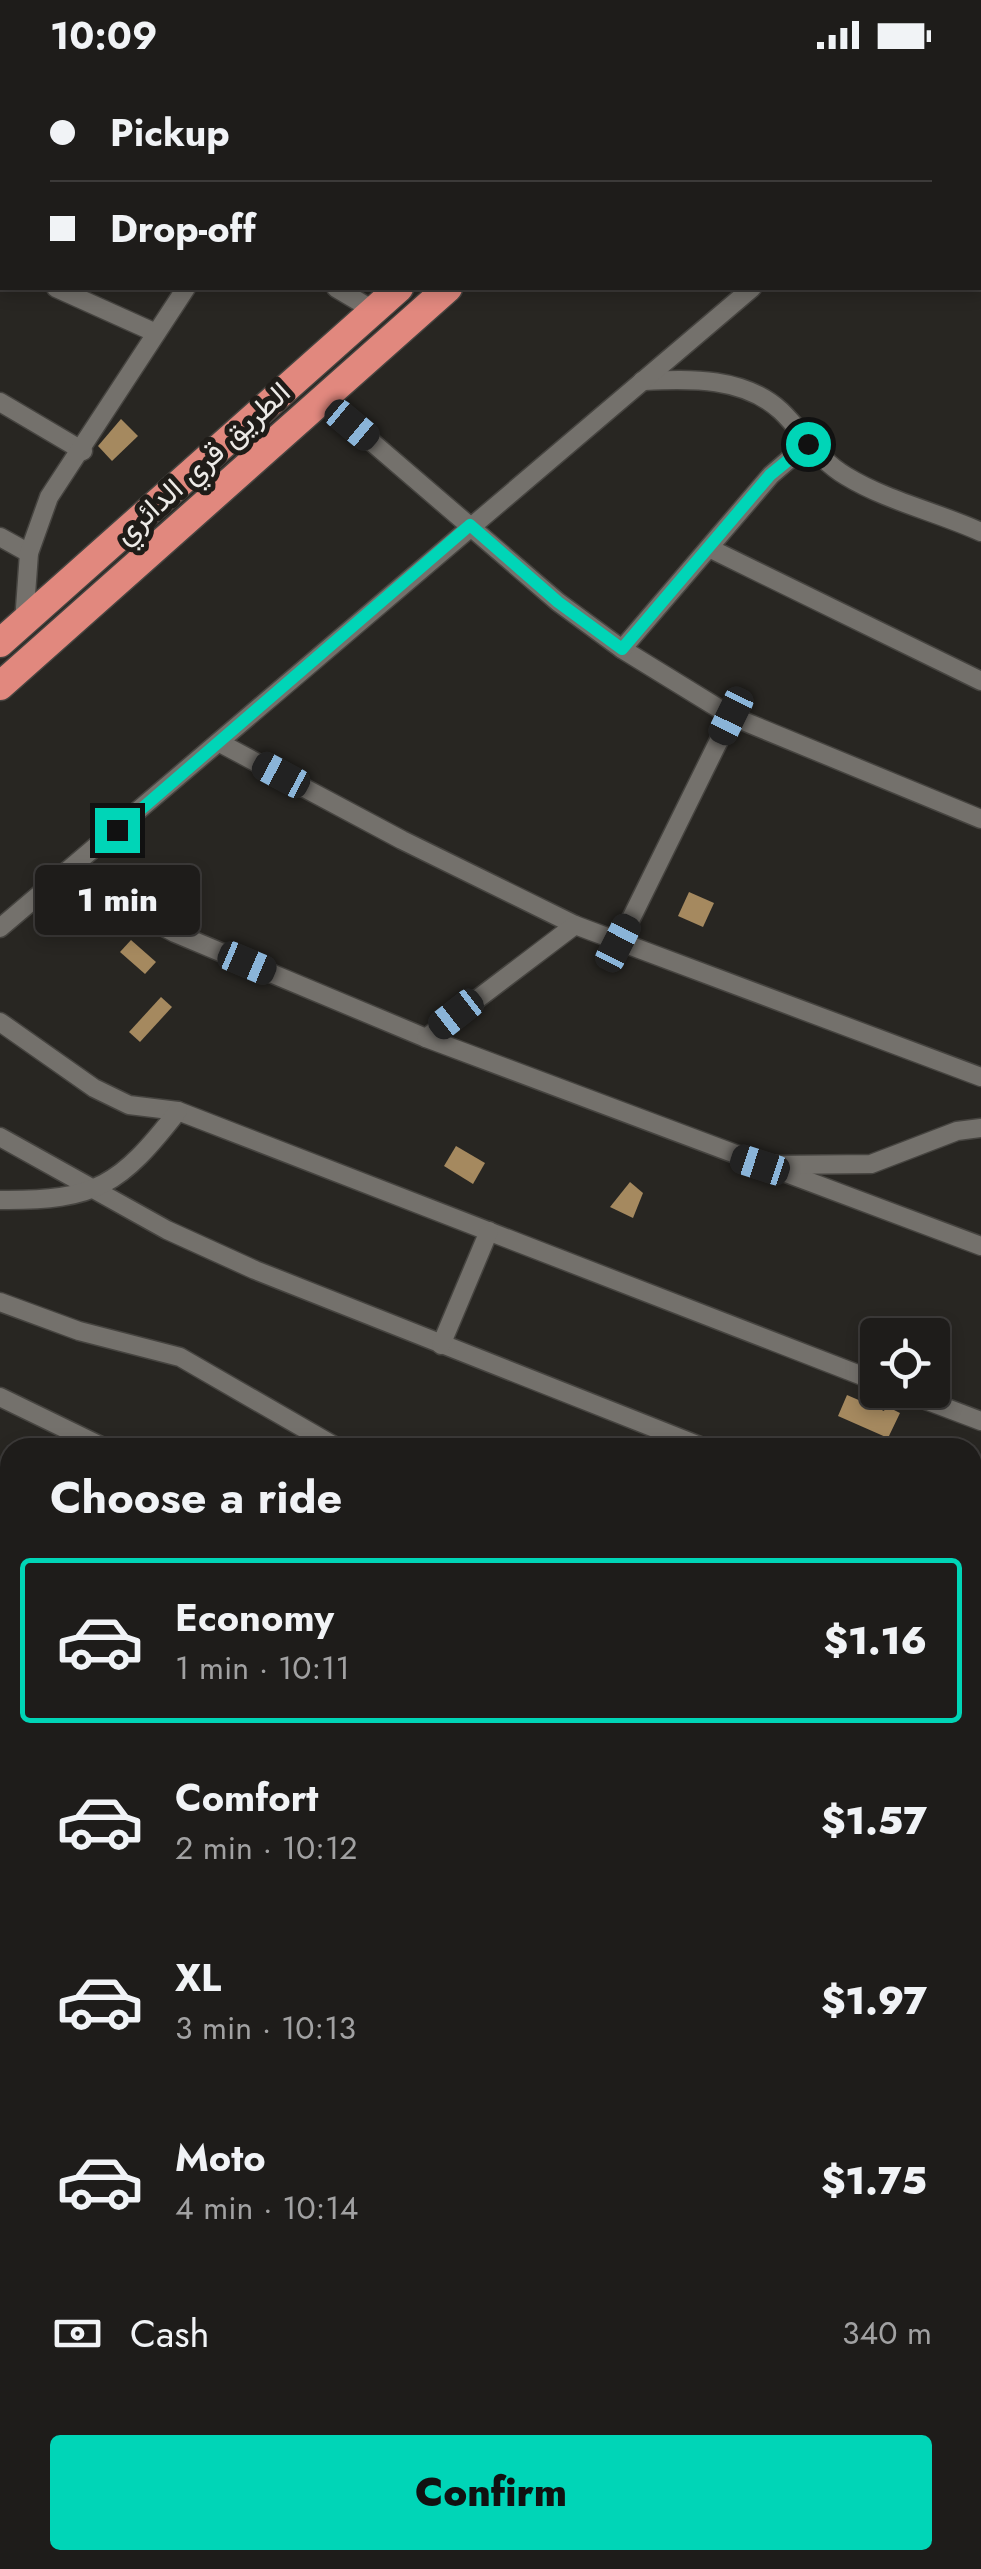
<!DOCTYPE html>
<meta charset="utf-8">
<style>
:root{--surface:#1e1c1a;--page:#2b2927;--text:#f1f3f6;--muted:#a1a1a2;--line:#3c3a39;--accent:#00d5b7}
body{margin:0;font-family:Jost,Vazirmatn,sans-serif;background:var(--page);color:var(--text);height:100vh;display:flex;flex-direction:column;font-size:38px;white-space:nowrap}
*{box-sizing:border-box;margin:0}
p{font-size:32px;color:var(--muted)}
.icon{flex:none;width:55px;height:55px;fill:none;stroke:currentColor;stroke-width:2;stroke-linecap:round;stroke-linejoin:round}
.map{position:relative;flex:1;overflow:hidden}
.drawer{position:absolute;left:0px;top:1368px;width:982px;height:1132px;display:flex;flex-direction:column;background:var(--surface);border-radius:30px 30px 0 0;box-shadow:0 5px 15px #0003,0 0 0 2px var(--line)}
.drawer>*{flex:none}
.hud{position:absolute;left:0px;top:0px;width:982px;height:220px;box-shadow:0 5px 15px #0003,0 0 0 2px var(--line);display:grid;align-content:center;height:220px;padding:0 50px;background:var(--surface)}
.controls{position:absolute;left:860px;top:1248px;display:grid;gap:20px}
.controls a{display:grid;place-items:center;width:90px;height:90px;border-radius:10px;background:var(--surface);box-shadow:0 5px 15px #0003,0 0 0 2px var(--line);font-size:50px}
.end{position:absolute;width:45px;height:45px;margin:-22px;border:12px solid #00d5b7;background:#111;box-shadow:0 0 0 5px #111}
.from{border-radius:50%}
.bubble{position:absolute;height:70px;border-radius:10px;background:var(--surface);box-shadow:0 5px 15px #0003,0 0 0 2px var(--line);font-size:32px;font-weight:800;line-height:70px;text-align:center}
.car{position:absolute;width:30px;height:60px;margin:-30px -15px;border-radius:12px;box-shadow:0 0 8px 2px #0007;background:linear-gradient(#222 24%,#8ab4d8 0 40%,#222 0 76%,#8ab4d8 0 86%,#222 0)}
.hud b{display:flex;align-items:center;gap:35px;height:95px;font-size:38px}
.hud b+b{border-top:2px solid var(--line)}
.hud i{width:25px;height:25px;background:var(--text)}
ul{padding:0;list-style:none}
li{display:flex;align-items:center;gap:30px;height:165px;margin:0 20px 15px;padding:0 30px;border:5px solid transparent;border-radius:10px}
li div{flex:1}
li b{display:block;font-size:38px}
li em{font-style:normal;font-weight:800}
li.selected{border-color:var(--accent)}
li>.icon{width:90px;height:90px;stroke-width:1.5}
h2{padding:0 50px;font-size:45px;line-height:120px}
.pay{display:flex;align-items:center;gap:25px;height:110px;padding:0 50px;font-size:38px}
.pay p{margin-inline-start:auto}
.button{display:flex;gap:20px;margin-top:auto;padding:20px 50px}
.button a{flex:1;height:115px;border-radius:10px;background:var(--accent);color:#111;font-size:40px;font-weight:800;line-height:115px;text-align:center}
.status{display:flex;justify-content:space-between;align-items:center;height:70px;padding:0 50px;background:var(--surface);direction:ltr}
.status svg{height:28px;fill:currentColor}
.map>svg:first-child{display:block}
</style>
<div class="status"><b>10:09</b><svg viewBox="0 0 49 12"><path d="M0 12V9h3v3zM5 12V6h3v6zM10 12V3h3v9zM15 12V0h3v12zM26 1h20v11H26zM47 4h2v5h-2z"/></svg></div>
<div class="map">
<svg width="981" height="2499" viewBox="0 0 981 2499">
<rect width="100%" height="100%" fill="#282622"/>
<g fill="#a5895f">
<path d="M121,349L138,366L112,391L98,376Z"/>
<path d="M689,822L714,833L703,857L678,846Z"/>
<path d="M131,870L156,892L145,904L120,882Z"/>
<path d="M161,927L172,937L140,972L129,962Z"/>
<path d="M456,1076L485,1093L473,1114L444,1096Z"/>
<path d="M630,1112L643,1123L633,1148L610,1137Z"/>
<path d="M847,1325L884,1341L886,1336L900,1343L888,1368L838,1346Z"/>
</g>
<g fill="none" stroke-linecap="round" stroke-linejoin="round">
<defs>
<g id="minor">
<path d="M124,2L125,0"/>
<path d="M305,2L306,0"/>
<path d="M905,2L906,0"/>
<path d="M0,30L2,32"/>
<path d="M0,192L2,193"/>
<path d="M56,218L156,263"/>
<path d="M336,218L373,240"/>
<path d="M642,311C689,309 743,306 781,341C804,363 817,389 846,406C887,431 937,442 981,462"/>
<path d="M323,330L558,532L622,579L731,646L981,749"/>
<path d="M0,332L83,381"/>
<path d="M0,467L29,483"/>
<path d="M711,479L981,611"/>
<path d="M24,552L29,483L49,427L186,218"/>
<path d="M622,579L771,405L807,374"/>
<path d="M220,673L402,770L575,855"/>
<path d="M66,804L175,863L426,968L981,1176"/>
<path d="M0,858L752,218"/>
<path d="M619,873L731,646"/>
<path d="M0,952L94,1018L129,1035L178,1041L878,1312"/>
<path d="M426,968L575,855L981,1007"/>
<path d="M0,1067L167,1160L255,1200L705,1378"/>
<path d="M776,1095L871,1094L957,1061L981,1058"/>
<path d="M0,1130C97,1131 120,1115 178,1041"/>
<path d="M0,1232L79,1261L180,1287L338,1378"/>
<path d="M441,1275L489,1161"/>
<path d="M899,1320L981,1351"/>
<path d="M0,1327L105,1378"/>
<path d="M0,1423L10,1428"/>
<path d="M972,1476L981,1479"/>
<path d="M0,1543L10,1548"/>
<path d="M972,1628L981,1631"/>
<path d="M0,1716L10,1720"/>
<path d="M972,1724L981,1702"/>
<path d="M972,1747L981,1750"/>
<path d="M972,1845L981,1849"/>
<path d="M972,1934L981,1938"/>
<path d="M972,2078L981,2081"/>
<path d="M0,2108L10,2113"/>
<path d="M972,2273L981,2262"/>
<path d="M0,2315L10,2313"/>
<path d="M972,2405L981,2407"/>
<path d="M310,2490L326,2499"/>
<path d="M663,2490L684,2499"/>
<path d="M382,2499L388,2490"/>
<path d="M540,2499L544,2490"/>
<path d="M808,2499L812,2490"/>
</g>
<g id="trunk">
<path d="M648,2L651,0"/>
<path d="M691,2L694,0"/>
<path d="M0,573L399,218"/>
<path d="M0,616L448,218"/>
</g>
</defs>
<use href="#minor" stroke="#464440" stroke-width="21"/>
<use href="#trunk" stroke="#464440" stroke-width="31"/>
<use href="#minor" stroke="#74716c" stroke-width="18"/>
<use href="#trunk" stroke="#e1887e" stroke-width="28"/>
</g>
<g fill="none" stroke-linecap="round" stroke-linejoin="round">
<path stroke="#00d5b7" stroke-width="12" d="M117,760L470,455L558,532L622,579L770,405L808,374"/>
</g>
<g text-anchor="middle" stroke-width="10" stroke-linejoin="round" paint-order="stroke">
<g font-size="30" fill="#eceae7" stroke="#1f1c18">
<text transform="translate(202 393) rotate(-42)" y="10">الطريق قري الدائري</text>
</g>
</g>
</svg>
<div class="controls">
<a><svg class="icon" aria-label="locate" viewBox="0 0 24 24"><circle cx="12" cy="12" r="6"/><path d="M12 2v4M12 18v4M2 12h4M18 12h4"/></svg></a>
</div>
<i class="end from" style="left:808px;top:374px"></i>
<i class="end" style="left:117px;top:760px"></i>
<div class="bubble" style="left:35px;top:795px;width:165px">1 min</div>
<i class="car" style="left:352px;top:355px;rotate:130deg"></i>
<i class="car" style="left:731px;top:646px;rotate:206deg"></i>
<i class="car" style="left:281px;top:705px;rotate:298deg"></i>
<i class="car" style="left:618px;top:873px;rotate:27deg"></i>
<i class="car" style="left:247px;top:893px;rotate:113deg"></i>
<i class="car" style="left:456px;top:944px;rotate:232deg"></i>
<i class="car" style="left:760px;top:1095px;rotate:288deg"></i>
<div class="hud">
<b><i class="from"></i>Pickup</b>
<b><i></i>Drop-off</b>
</div>
<section class="drawer">
<h2>Choose a ride</h2>
<ul>
<li class="selected"><svg class="icon" aria-label="car" viewBox="0 0 24 24"><path d="M5 17H2v-5l4-1 3-4h7l3 4 3 1v5h-3M9 17h6M6 11h13"/><circle cx="7" cy="17" r="2"/><circle cx="17" cy="17" r="2"/></svg><div><b>Economy</b><p>1 min · 10:11</p></div><em>$1.16</em></li>
<li><svg class="icon" aria-label="car" viewBox="0 0 24 24"><path d="M5 17H2v-5l4-1 3-4h7l3 4 3 1v5h-3M9 17h6M6 11h13"/><circle cx="7" cy="17" r="2"/><circle cx="17" cy="17" r="2"/></svg><div><b>Comfort</b><p>2 min · 10:12</p></div><em>$1.57</em></li>
<li><svg class="icon" aria-label="car" viewBox="0 0 24 24"><path d="M5 17H2v-5l4-1 3-4h7l3 4 3 1v5h-3M9 17h6M6 11h13"/><circle cx="7" cy="17" r="2"/><circle cx="17" cy="17" r="2"/></svg><div><b>XL</b><p>3 min · 10:13</p></div><em>$1.97</em></li>
<li><svg class="icon" aria-label="car" viewBox="0 0 24 24"><path d="M5 17H2v-5l4-1 3-4h7l3 4 3 1v5h-3M9 17h6M6 11h13"/><circle cx="7" cy="17" r="2"/><circle cx="17" cy="17" r="2"/></svg><div><b>Moto</b><p>4 min · 10:14</p></div><em>$1.75</em></li>
</ul>
<div class="pay"><svg class="icon" aria-label="cash" viewBox="0 0 24 24"><path d="M3 7h18v10H3z"/><circle cx="12" cy="12" r="2"/></svg>Cash<p>340 m</p></div>
<div class="button"><a>Confirm</a></div>
</section>
</div>
